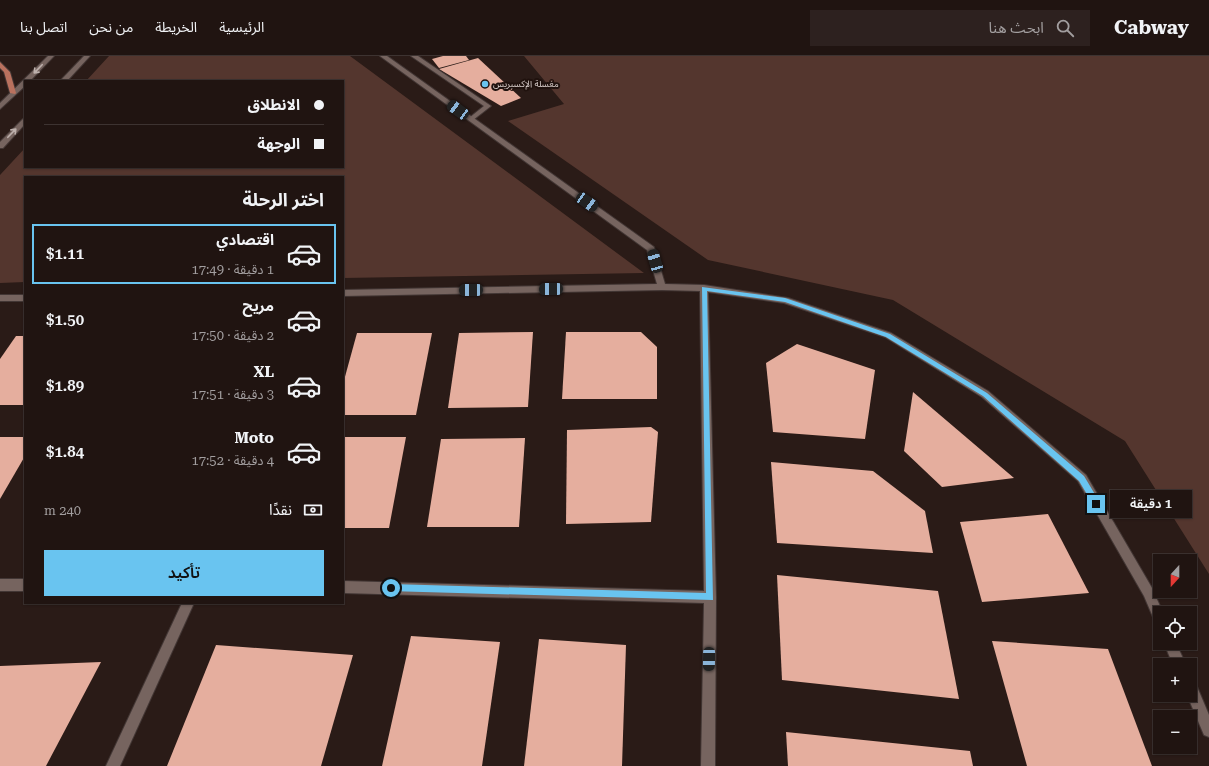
<!DOCTYPE html>
<html lang="ar">
<meta charset="utf-8">
<style>
:root{--surface:#201411;--page:#2d211f;--text:#f1f3f6;--muted:#a29e9f;--line:#3d3331;--accent:#69c4f0}
body{margin:0;font-family:"Roboto Serif","Noto Sans Arabic",serif;background:var(--page);color:var(--text);direction:rtl;height:100vh;display:flex;flex-direction:column;font-size:15px;white-space:nowrap}
*{box-sizing:border-box;margin:0}
p{font-size:13px;color:var(--muted)}
.icon{flex:none;width:22px;height:22px;fill:none;stroke:currentColor;stroke-width:2;stroke-linecap:round;stroke-linejoin:round}
.map{position:relative;flex:1;overflow:hidden;direction:ltr}
.side{position:absolute;left:24px;top:120px;width:320px;height:428px;display:flex;flex-direction:column;background:var(--surface);border-radius:0px;box-shadow:0 1px 3px #0004,0 0 0 1px var(--line);direction:rtl}
.side>*{flex:none}
.guide{position:absolute;left:24px;top:24px;width:320px;height:88px;border-radius:0px;box-shadow:0 1px 3px #0004,0 0 0 1px var(--line);direction:rtl;display:grid;align-content:center;height:88px;padding:0 20px;background:var(--surface)}
.needle{width:26px;rotate:201deg}
.buttons{position:absolute;left:1153px;top:498px;display:grid;gap:8px}
.buttons a{display:grid;place-items:center;width:44px;height:44px;border-radius:0px;background:var(--surface);box-shadow:0 1px 3px #0004,0 0 0 1px var(--line);font-size:20px}
.end{position:absolute;width:18px;height:18px;margin:-9px;border:5px solid #69c4f0;background:#111;box-shadow:0 0 0 2px #111}
.from{border-radius:50%}
.bubble{position:absolute;height:28px;border-radius:0px;background:var(--surface);box-shadow:0 1px 3px #0004,0 0 0 1px var(--line);font-size:13px;font-weight:600;line-height:28px;text-align:center;direction:rtl}
.car{position:absolute;width:12px;height:24px;margin:-12px -6px;border-radius:5px;box-shadow:0 0 3px 1px #0007;background:linear-gradient(#222 24%,#8ab4d8 0 40%,#222 0 76%,#8ab4d8 0 86%,#222 0)}
.guide b{display:flex;align-items:center;gap:14px;height:38px;font-size:15px}
.guide b+b{border-top:1px solid var(--line)}
.guide i{width:10px;height:10px;background:var(--text)}
ul{padding:0;list-style:none}
li{display:flex;align-items:center;gap:12px;height:60px;margin:0 8px 6px;padding:0 12px;border:2px solid transparent;border-radius:0px}
li div{flex:1}
li b{display:block;font-size:15px}
li em{font-style:normal;font-weight:600}
li.active{border-color:var(--accent)}
li>.icon{width:36px;height:36px;stroke-width:1.5}
h2{padding:0 20px;font-size:18px;line-height:48px}
.pay{display:flex;align-items:center;gap:10px;height:44px;padding:0 20px;font-size:15px}
.pay p{margin-inline-start:auto}
.button{display:flex;gap:8px;margin-top:auto;padding:8px 20px}
.button a{flex:1;height:46px;border-radius:0px;background:var(--accent);color:#111;font-size:16px;font-weight:600;line-height:46px;text-align:center}
header{display:flex;align-items:center;gap:24px;box-sizing:border-box;height:56px;padding:0 20px;background:var(--surface);border-bottom:1px solid var(--line)}
header strong{font-size:19px}
nav{display:flex;gap:22px;margin-inline-start:auto;font-size:14px}
.search{width:280px;height:36px;background:var(--page);display:flex;align-items:center;gap:10px;box-sizing:border-box;padding:0 14px;border-radius:0px;color:var(--muted);font-size:15px}
.map>svg:first-child{display:block}
</style>
<header>
<strong>Cabway</strong>
<div class="search"><svg class="icon" aria-label="search" viewBox="0 0 24 24"><circle cx="10" cy="10" r="6"/><path d="M15 15l6 6"/></svg>ابحث هنا</div>
<nav><a>الرئيسية</a><a>الخريطة</a><a>من نحن</a><a>اتصل بنا</a></nav>
</header>
<div class="map">
<svg width="1209" height="710" viewBox="0 0 1209 710">
<rect width="100%" height="100%" fill="#2a1b17"/>
<g fill="#54362e">
<path d="M109,0H350L644,217L343,222V121H25V226L0,227V119L25,92V111H343V25H86Z"/>
<path d="M524,0H1209V518L1125,385L893,244L708,204L508,65L564,48Z"/>
</g>
<g fill="#e5ae9e">
<path d="M443,0H466L469,4L439,12L432,3Z"/>
<path d="M478,2L521,42L501,50L439,13Z"/>
<path d="M533,276L528,351L448,352L459,277Z"/>
<path d="M566,276H641L657,291V343H562Z"/>
<path d="M357,277H432L416,359H343V328Z"/>
<path d="M16,280H25V349H0V303Z"/>
<path d="M797,288L875,314L865,383L773,376L766,307Z"/>
<path d="M913,336L1014,422L942,431L904,395Z"/>
<path d="M651,371L658,376L651,466L566,468L567,374Z"/>
<path d="M0,381H25V400L0,443Z"/>
<path d="M343,381H406L389,472H343Z"/>
<path d="M525,382L519,471H427L441,383Z"/>
<path d="M771,406L873,415L925,455L933,497L777,487Z"/>
<path d="M1048,458L1089,537L982,546L960,466Z"/>
<path d="M777,519L938,535L959,643L782,624Z"/>
<path d="M411,580L500,586L482,710H382Z"/>
<path d="M539,583L626,589L622,710H524Z"/>
<path d="M992,585L1108,593L1152,710H1027Z"/>
<path d="M216,589L353,599L321,710H167Z"/>
<path d="M101,606L46,710H0V610Z"/>
<path d="M786,676L970,695L973,710H788Z"/>
</g>
<g fill="none" stroke-linecap="round" stroke-linejoin="round">
<defs>
<path id="service" d="M411,0H418L491,50L473,64H469V62L484,50Z"/>
<g id="minor">
<path d="M380,0H387L654,191L665,228L704,229L788,242L891,277L988,335L1086,419L1152,532L1163,557H1160V570L1156,568L1144,540L1078,425L982,341L885,281L784,247L708,236L716,541L715,710H701L704,547L343,537V525L704,535L700,235L662,234L343,240V234L657,228L647,194Z"/>
<rect x="0" y="239" width="25" height="6"/>
<rect x="0" y="523" width="25" height="12"/>
<path d="M182,547H194L120,710H106Z"/>
<path d="M1164,587H1176L1186,609H1173Z"/>
<path d="M1190,625L1195,626L1209,659V681L1204,679L1187,639H1190Z"/>
</g>
<g id="tertiary">
<path d="M48,0H54L30,25H25V30L0,53V47Z"/>
<path d="M84,0H90L67,25H60Z"/>
<path d="M25,62V68L3,92H0V86L23,63Z"/>
</g>
<path id="primary" d="M0,6L10,16L16,37L15,38L10,37L4,16L0,12Z"/>
</defs>
<use href="#service" stroke="#423634" stroke-width="2"/>
<use href="#minor" stroke="#423634" stroke-width="2"/>
<use href="#tertiary" stroke="#423634" stroke-width="2"/>
<use href="#primary" stroke="#423634" stroke-width="2"/>
<use href="#service" fill="#76645f" fill-rule="evenodd"/>
<use href="#minor" fill="#76645f" fill-rule="evenodd"/>
<use href="#tertiary" fill="#76645f" fill-rule="evenodd"/>
<use href="#primary" fill="#b9715e" fill-rule="evenodd"/>
</g>
<defs><path id="oneway-shaft" d="M-6 0H5M1.5-3L5.5 0L1.5 3" fill="none" stroke-width="1.6" stroke-linecap="round" stroke-linejoin="round"/></defs>
<g stroke="#bdb0ac">
<use href="#oneway-shaft" transform="translate(38 13) rotate(134)"/>
<use href="#oneway-shaft" transform="translate(12 77) rotate(-46)"/>
</g>
<path fill="#69c4f0" d="M702,231L785,242L890,278L987,337L1084,420L1099,445V450H1094L1079,425L983,340L886,281L785,246L707,235L713,544L388,535L387,532L391,528L706,537Z"/>
<circle fill="#69c4f0" stroke="#20120e" stroke-width="1.5" cx="485" cy="28" r="4"/>
<g text-anchor="middle" stroke-width="4" stroke-linejoin="round" paint-order="stroke">
<g font-size="9" fill="#dbd0cd" stroke="#20120e" text-anchor="start">
<text x="493" y="31">مغسلة الإكسبريس</text>
</g>
</g>
</svg>
<div class="buttons">
<a><svg class="needle" viewBox="-14 -14 28 28"><path d="M0-13l5 13h-10z" fill="#e53935"/><path d="M0 13l5-13h-10z" fill="#a29e9f"/></svg></a>
<a><svg class="icon" aria-label="locate" viewBox="0 0 24 24"><circle cx="12" cy="12" r="6"/><path d="M12 2v4M12 18v4M2 12h4M18 12h4"/></svg></a>
<a>+</a>
<a>−</a>
</div>
<i class="end from" style="left:391px;top:532px"></i>
<i class="end" style="left:1096px;top:448px"></i>
<div class="bubble" style="left:1110px;top:434px;width:82px">1 دقيقة</div>
<i class="car" style="left:458px;top:54px;rotate:306deg"></i>
<i class="car" style="left:587px;top:146px;rotate:125deg"></i>
<i class="car" style="left:655px;top:205px;rotate:344deg"></i>
<i class="car" style="left:551px;top:233px;rotate:269deg"></i>
<i class="car" style="left:471px;top:234px;rotate:269deg"></i>
<i class="car" style="left:709px;top:603px;rotate:181deg"></i>
<div class="guide">
<b><i class="from"></i>الانطلاق</b>
<b><i></i>الوجهة</b>
</div>
<section class="side">
<h2>اختر الرحلة</h2>
<ul>
<li class="active"><svg class="icon" aria-label="car" viewBox="0 0 24 24"><path d="M5 17H2v-5l4-1 3-4h7l3 4 3 1v5h-3M9 17h6M6 11h13"/><circle cx="7" cy="17" r="2"/><circle cx="17" cy="17" r="2"/></svg><div><b>اقتصادي</b><p>1 دقيقة · 17:49</p></div><em>$1.11</em></li>
<li><svg class="icon" aria-label="car" viewBox="0 0 24 24"><path d="M5 17H2v-5l4-1 3-4h7l3 4 3 1v5h-3M9 17h6M6 11h13"/><circle cx="7" cy="17" r="2"/><circle cx="17" cy="17" r="2"/></svg><div><b>مريح</b><p>2 دقيقة · 17:50</p></div><em>$1.50</em></li>
<li><svg class="icon" aria-label="car" viewBox="0 0 24 24"><path d="M5 17H2v-5l4-1 3-4h7l3 4 3 1v5h-3M9 17h6M6 11h13"/><circle cx="7" cy="17" r="2"/><circle cx="17" cy="17" r="2"/></svg><div><b>XL</b><p>3 دقيقة · 17:51</p></div><em>$1.89</em></li>
<li><svg class="icon" aria-label="car" viewBox="0 0 24 24"><path d="M5 17H2v-5l4-1 3-4h7l3 4 3 1v5h-3M9 17h6M6 11h13"/><circle cx="7" cy="17" r="2"/><circle cx="17" cy="17" r="2"/></svg><div><b>Moto</b><p>4 دقيقة · 17:52</p></div><em>$1.84</em></li>
</ul>
<div class="pay"><svg class="icon" aria-label="cash" viewBox="0 0 24 24"><path d="M3 7h18v10H3z"/><circle cx="12" cy="12" r="2"/></svg>نقدًا<p>240 m</p></div>
<div class="button"><a>تأكيد</a></div>
</section>
</div>
